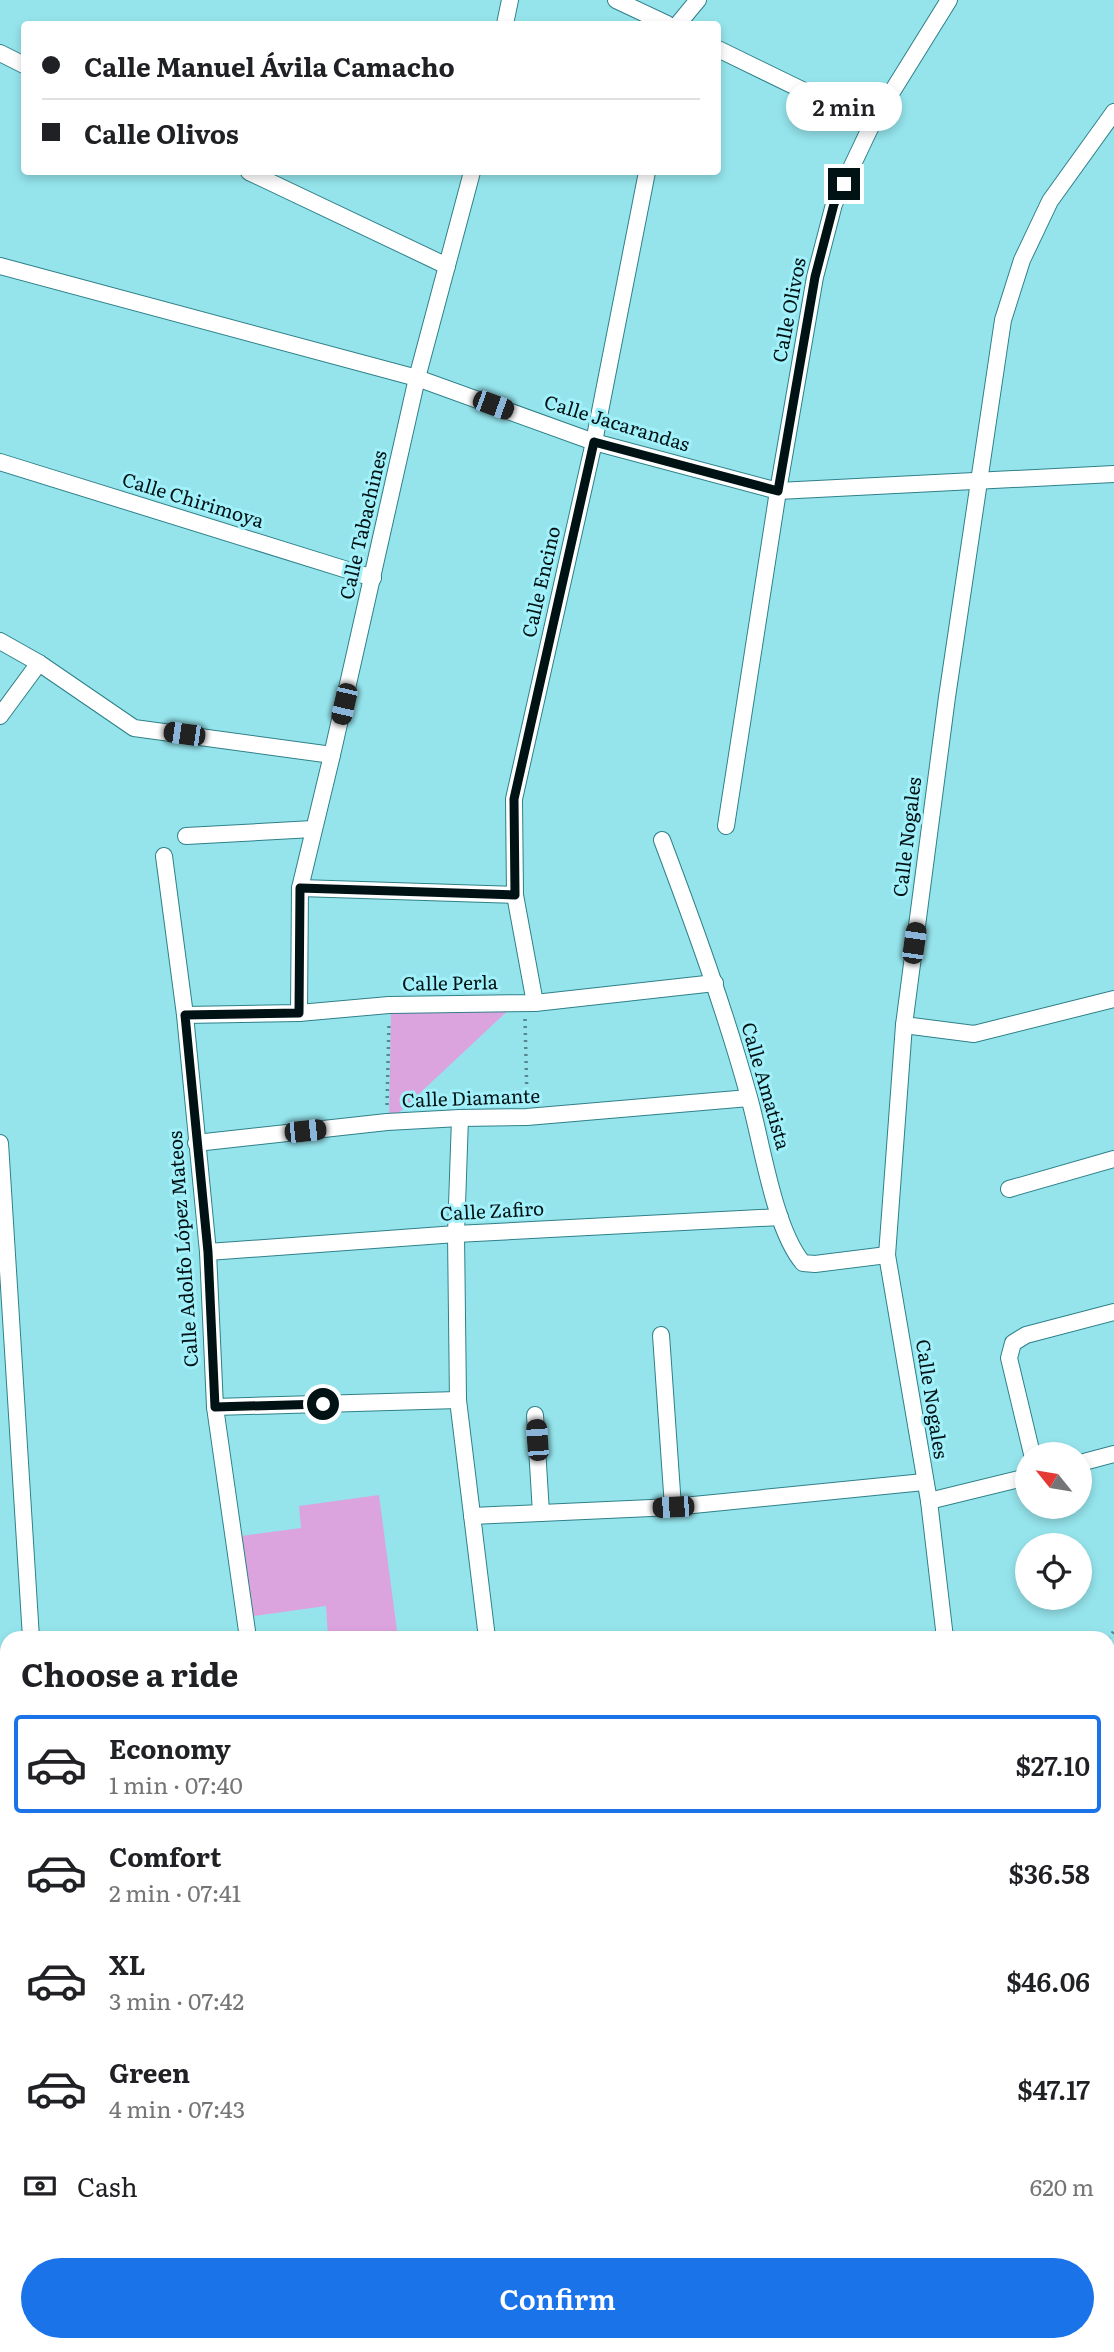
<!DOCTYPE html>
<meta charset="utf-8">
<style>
:root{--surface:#fff;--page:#f6f6f6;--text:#202124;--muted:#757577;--line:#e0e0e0;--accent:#1a73e8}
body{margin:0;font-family:Literata,serif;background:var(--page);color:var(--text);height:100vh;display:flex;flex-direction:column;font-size:26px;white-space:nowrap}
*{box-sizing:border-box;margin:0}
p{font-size:23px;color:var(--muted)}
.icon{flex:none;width:38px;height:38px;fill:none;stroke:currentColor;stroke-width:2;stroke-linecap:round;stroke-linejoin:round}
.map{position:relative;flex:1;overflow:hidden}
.side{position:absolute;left:0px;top:1631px;width:1115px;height:721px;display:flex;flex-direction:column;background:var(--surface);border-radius:21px 21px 0 0;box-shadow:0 4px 10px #0003}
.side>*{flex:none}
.banner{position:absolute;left:21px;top:21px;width:700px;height:154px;border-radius:7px;box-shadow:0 4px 10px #0003;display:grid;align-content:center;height:154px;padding:0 21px;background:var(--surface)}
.needle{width:46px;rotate:300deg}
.tools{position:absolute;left:1015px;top:1442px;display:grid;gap:14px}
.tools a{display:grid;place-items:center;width:77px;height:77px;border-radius:50%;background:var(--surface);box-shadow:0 4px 10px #0003;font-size:35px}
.end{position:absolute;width:32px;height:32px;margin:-16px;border:9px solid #001214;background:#fff;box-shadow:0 0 0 4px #fff}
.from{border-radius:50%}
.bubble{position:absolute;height:49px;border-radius:24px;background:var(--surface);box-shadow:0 4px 10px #0003;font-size:23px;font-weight:600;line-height:49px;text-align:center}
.car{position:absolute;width:21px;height:42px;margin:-21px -10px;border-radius:9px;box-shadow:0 0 5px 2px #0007;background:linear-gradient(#222 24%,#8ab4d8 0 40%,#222 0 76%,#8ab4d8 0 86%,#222 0)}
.banner b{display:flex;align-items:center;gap:24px;height:66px;font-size:26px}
.banner b+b{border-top:2px solid var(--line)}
.banner i{width:18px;height:18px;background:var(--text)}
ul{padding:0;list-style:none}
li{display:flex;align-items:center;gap:21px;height:98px;margin:0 14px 10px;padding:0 7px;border:4px solid transparent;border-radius:7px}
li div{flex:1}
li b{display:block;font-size:26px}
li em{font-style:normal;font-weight:600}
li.selected{border-color:var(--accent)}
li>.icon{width:63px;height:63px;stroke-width:1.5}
h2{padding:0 21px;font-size:32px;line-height:84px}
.pay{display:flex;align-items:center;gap:18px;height:77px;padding:0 21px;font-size:26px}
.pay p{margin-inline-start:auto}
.button{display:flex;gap:14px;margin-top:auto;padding:14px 21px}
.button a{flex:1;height:80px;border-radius:42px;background:var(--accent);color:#fff;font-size:28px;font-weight:600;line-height:80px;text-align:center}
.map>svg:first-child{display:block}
</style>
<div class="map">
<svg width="1114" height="2352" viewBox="0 0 1114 2352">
<rect width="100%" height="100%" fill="#95e4ec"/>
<g fill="#dca4df">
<path d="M515,1004L389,1122L391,1007Z"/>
<path d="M379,1495L398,1638H328L326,1606L246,1617L234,1537L301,1528L299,1506Z"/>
</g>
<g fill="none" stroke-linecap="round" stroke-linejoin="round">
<defs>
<g id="minor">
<path d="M616,0L667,24"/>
<path d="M505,24L510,0"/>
<path d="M678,24L698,0"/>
<path d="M718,49L872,124"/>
<path d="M0,53L24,65"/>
<path d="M249,172L447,266"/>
<path d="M0,266L417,378L594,442L778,491L1114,474"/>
<path d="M0,462L373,578"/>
<path d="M0,641L39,663L134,728L332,755"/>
<path d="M0,716L39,663"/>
<path d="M726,826L778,491L815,277L834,204L872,124L949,0"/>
<path d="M186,836L313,829"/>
<path d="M662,840C694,925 725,1010 749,1097C762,1143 774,1229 803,1263L815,1264L887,1255"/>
<path d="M164,856L185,1015L208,1252L215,1407L248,1638"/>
<path d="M300,888L515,895"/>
<path d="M535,1003L515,895L514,799L594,442L647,172"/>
<path d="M299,1013L300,888L332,755L417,378L472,172"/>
<path d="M185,1015L299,1013L389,1005L535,1003L715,983"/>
<path d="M904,1025L974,1034L1114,999"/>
<path d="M460,1118L456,1234L458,1400L487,1638"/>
<path d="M0,1143L31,1638"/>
<path d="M196,1143L387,1122L460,1118L527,1117L749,1098"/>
<path d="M1009,1189L1114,1159"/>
<path d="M208,1252L456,1234L780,1217"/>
<path d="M661,1335L673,1507"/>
<path d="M215,1407L458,1400"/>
<path d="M535,1415L541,1513"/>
<path d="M1032,1454L1009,1358L1013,1343L1026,1335L1114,1312"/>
<path d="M1080,1463L1114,1454"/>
<path d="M929,1501L1027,1477"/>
<path d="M472,1516L673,1507L924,1482"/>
<path d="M945,1638L929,1501L887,1255L904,1025L947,697L1003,320L1022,260L1050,201L1114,112"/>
<path d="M0,2017L7,2014"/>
<path d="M155,2345L157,2352"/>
</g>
<path id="tertiary" d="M808,2352L818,2345"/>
<g id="primary">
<path d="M1108,2095L1114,2094"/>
<path d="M1108,2143L1114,2142"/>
<path d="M259,2352L279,2345"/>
<path d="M373,2352L391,2345"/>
</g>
</defs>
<use href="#minor" stroke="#2f8089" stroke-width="18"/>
<use href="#tertiary" stroke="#2f8089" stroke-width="24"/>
<use href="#primary" stroke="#2f8089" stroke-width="29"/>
<g stroke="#54888d" stroke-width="3.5" stroke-dasharray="2 5" stroke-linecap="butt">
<path d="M525,1019L527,1099"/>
<path d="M387,1105L389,1022"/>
<path d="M1108,1639L1114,1631"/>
<path d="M1108,1662L1114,1690"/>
<path d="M1108,1719H1114"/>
</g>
<use href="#minor" stroke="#fff" stroke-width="16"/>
<use href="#tertiary" stroke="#fff" stroke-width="21"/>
<use href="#primary" stroke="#fff" stroke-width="26"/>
</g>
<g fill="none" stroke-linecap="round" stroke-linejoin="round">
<path stroke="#001214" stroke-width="9" d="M323,1404L215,1407L208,1252L185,1015L299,1013L300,888L515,895L514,799L594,442L778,491L815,277L834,204L844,184"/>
</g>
<g text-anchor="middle" stroke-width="6" stroke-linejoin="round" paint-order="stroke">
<g font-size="19" fill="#001214" stroke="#a2f1fa">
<text transform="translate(789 310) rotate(-79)" y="7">Calle Olivos</text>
<text transform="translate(617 423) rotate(17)" y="7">Calle Jacarandas</text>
<text transform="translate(193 500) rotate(17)" y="7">Calle Chirimoya</text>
<text transform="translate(363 525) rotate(-77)" y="7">Calle Tabachines</text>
<text transform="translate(541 582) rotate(-77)" y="7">Calle Encino</text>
<text transform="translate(907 837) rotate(-83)" y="7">Calle Nogales</text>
<text transform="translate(450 983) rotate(-1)" y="7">Calle Perla</text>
<text transform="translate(766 1086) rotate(74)" y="7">Calle Amatista</text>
<text transform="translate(471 1098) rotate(-2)" y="7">Calle Diamante</text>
<text transform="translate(492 1211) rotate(-3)" y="7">Calle Zafiro</text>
<text transform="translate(183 1249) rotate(-94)" y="7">Calle Adolfo López Mateos</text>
<text transform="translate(932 1399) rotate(81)" y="7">Calle Nogales</text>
</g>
</g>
</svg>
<div class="tools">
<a><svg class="needle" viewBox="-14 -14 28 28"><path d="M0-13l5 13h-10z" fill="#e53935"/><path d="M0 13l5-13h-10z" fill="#757577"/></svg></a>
<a><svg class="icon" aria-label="locate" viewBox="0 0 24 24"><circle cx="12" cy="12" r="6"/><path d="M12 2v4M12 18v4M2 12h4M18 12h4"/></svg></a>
</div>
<i class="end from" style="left:323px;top:1404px"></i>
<i class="end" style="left:844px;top:184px"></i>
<div class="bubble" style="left:786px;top:82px;width:116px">2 min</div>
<i class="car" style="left:493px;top:405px;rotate:110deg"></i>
<i class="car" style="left:344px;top:704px;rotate:193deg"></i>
<i class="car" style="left:184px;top:734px;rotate:278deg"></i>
<i class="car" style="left:914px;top:943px;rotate:8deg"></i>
<i class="car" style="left:305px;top:1131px;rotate:84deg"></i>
<i class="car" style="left:537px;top:1440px;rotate:356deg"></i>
<i class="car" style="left:673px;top:1507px;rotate:267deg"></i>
<div class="banner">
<b><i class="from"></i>Calle Manuel Ávila Camacho</b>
<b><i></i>Calle Olivos</b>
</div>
<section class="side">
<h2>Choose a ride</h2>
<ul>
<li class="selected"><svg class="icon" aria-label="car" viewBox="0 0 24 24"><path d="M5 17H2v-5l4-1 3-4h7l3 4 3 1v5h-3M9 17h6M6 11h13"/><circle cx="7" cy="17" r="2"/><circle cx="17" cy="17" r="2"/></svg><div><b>Economy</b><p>1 min · 07:40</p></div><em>$27.10</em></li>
<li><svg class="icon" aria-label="car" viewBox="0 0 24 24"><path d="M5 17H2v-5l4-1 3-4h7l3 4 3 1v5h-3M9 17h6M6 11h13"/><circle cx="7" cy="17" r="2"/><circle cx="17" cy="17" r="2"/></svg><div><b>Comfort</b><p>2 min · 07:41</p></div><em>$36.58</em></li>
<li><svg class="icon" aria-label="car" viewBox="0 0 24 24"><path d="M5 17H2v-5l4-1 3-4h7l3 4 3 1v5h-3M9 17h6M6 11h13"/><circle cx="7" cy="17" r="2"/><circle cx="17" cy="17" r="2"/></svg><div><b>XL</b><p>3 min · 07:42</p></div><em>$46.06</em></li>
<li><svg class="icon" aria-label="car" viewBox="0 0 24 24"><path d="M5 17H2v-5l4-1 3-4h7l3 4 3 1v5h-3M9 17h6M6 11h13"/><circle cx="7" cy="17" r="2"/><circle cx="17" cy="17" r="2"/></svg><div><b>Green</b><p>4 min · 07:43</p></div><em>$47.17</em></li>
</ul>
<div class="pay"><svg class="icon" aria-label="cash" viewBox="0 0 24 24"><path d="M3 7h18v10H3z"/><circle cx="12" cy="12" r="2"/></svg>Cash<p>620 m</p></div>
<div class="button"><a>Confirm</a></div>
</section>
</div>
